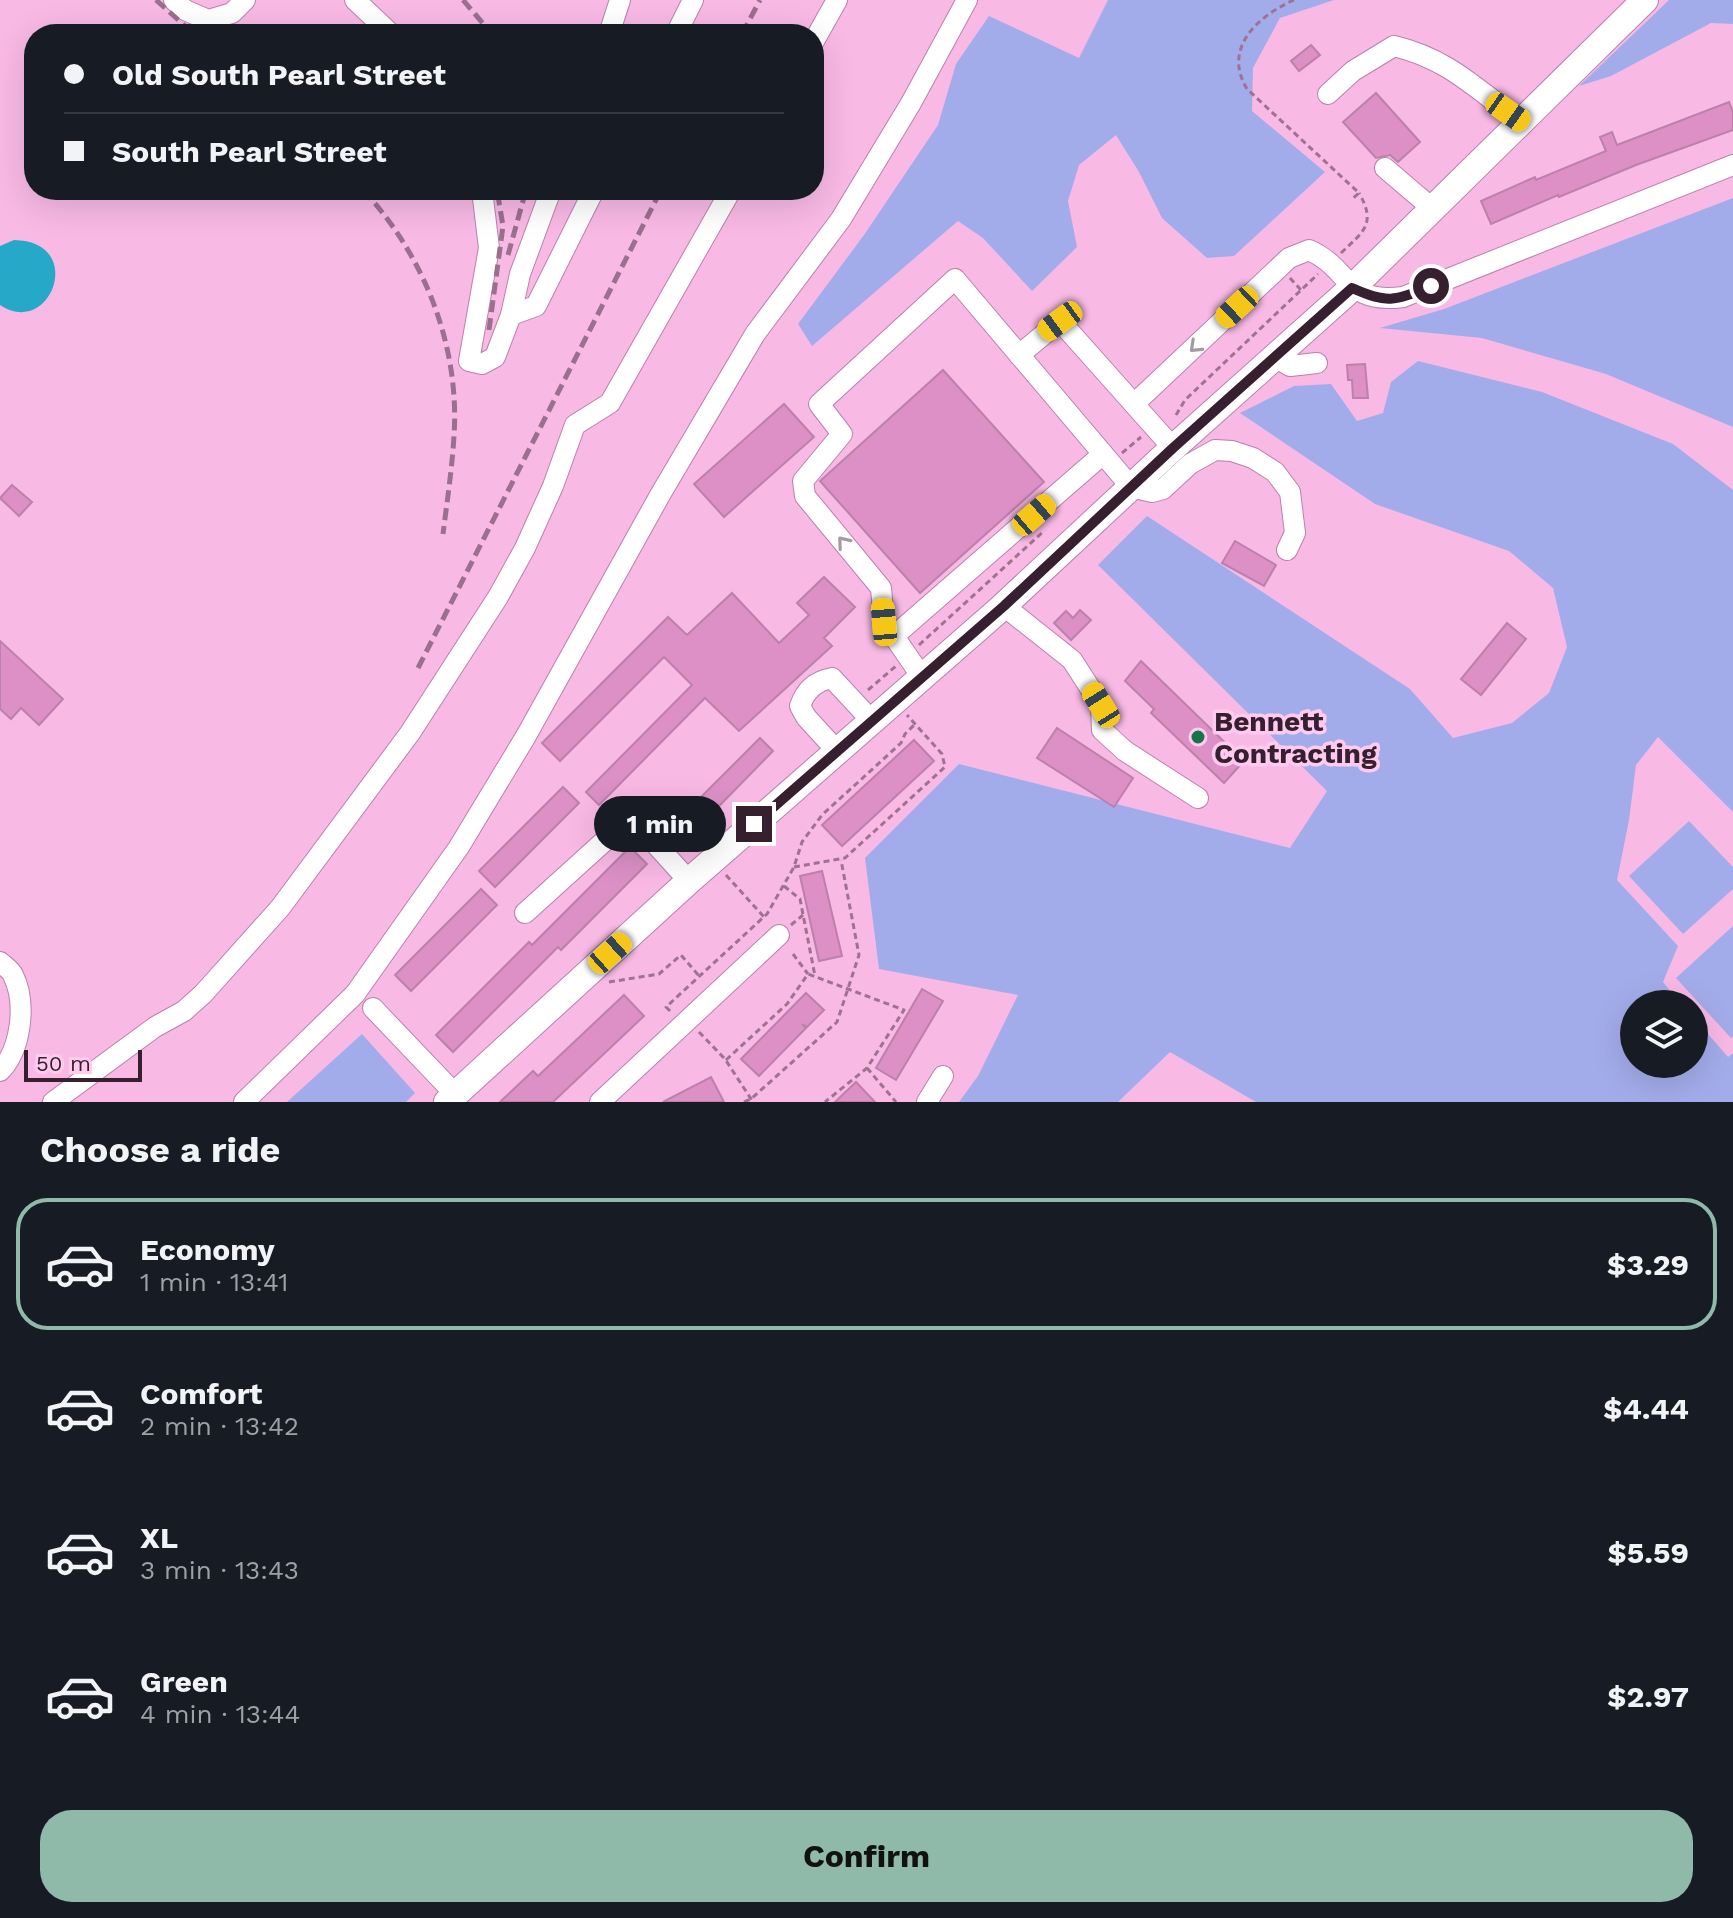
<!DOCTYPE html>
<meta charset="utf-8">
<style>
:root{--surface:#171b24;--page:#20242c;--text:#f1f3f6;--muted:#9ea1a6;--line:#363941;--accent:#8fbaa9}
body{margin:0;font-family:"Work Sans",sans-serif;background:var(--page);color:var(--text);height:100vh;display:flex;flex-direction:column;font-size:30px;white-space:nowrap}
*{box-sizing:border-box;margin:0}
p{font-size:26px;color:var(--muted)}
.icon{flex:none;width:44px;height:44px;fill:none;stroke:currentColor;stroke-width:2;stroke-linecap:round;stroke-linejoin:round}
.map{position:relative;height:1102px;overflow:hidden}
.drawer{display:flex;flex-direction:column;background:var(--surface);flex:1}
.drawer>*{flex:none}
.banner{position:absolute;left:24px;top:24px;width:800px;height:176px;border-radius:32px;box-shadow:0 8px 32px #0002;display:grid;align-content:center;height:176px;padding:0 40px;background:var(--surface)}
.fabs{position:absolute;left:1620px;top:990px;display:grid;gap:16px}
.fabs a{display:grid;place-items:center;width:88px;height:88px;border-radius:50%;background:var(--surface);box-shadow:0 8px 32px #0002;font-size:40px}
.scale{position:absolute;left:24px;bottom:20px;width:118px;box-sizing:border-box;padding-left:8px;border:4px solid #361f2f;border-top:0;font-size:22px;line-height:28px;white-space:nowrap;color:#361f2f;-webkit-text-stroke:6px #fecbee;paint-order:stroke}
.end{position:absolute;width:36px;height:36px;margin:-18px;border:10px solid #361f2f;background:#fff;box-shadow:0 0 0 4px #fff}
.from{border-radius:50%}
.bubble{position:absolute;height:56px;border-radius:28px;background:var(--surface);box-shadow:0 8px 32px #0002;font-size:26px;font-weight:700;line-height:56px;text-align:center}
.car{position:absolute;width:24px;height:48px;margin:-24px -12px;border-radius:10px;box-shadow:0 0 6px 2px #0007;background:linear-gradient(#f5c518 24%,#345 0 40%,#f5c518 0 76%,#345 0 86%,#f5c518 0)}
.banner b{display:flex;align-items:center;gap:28px;height:76px;font-size:30px}
.banner b+b{border-top:2px solid var(--line)}
.banner i{width:20px;height:20px;background:var(--text)}
ul{padding:0;list-style:none}
li{display:flex;align-items:center;gap:24px;height:132px;margin:0 16px 12px;padding:0 24px;border:4px solid transparent;border-radius:32px}
li div{flex:1}
li b{display:block;font-size:30px}
li em{font-style:normal;font-weight:700}
li.selected{border-color:var(--accent)}
li>.icon{width:72px;height:72px;stroke-width:1.5}
h2{padding:0 40px;font-size:36px;line-height:96px}
.action{display:flex;gap:16px;margin-top:auto;padding:16px 40px}
.action a{flex:1;height:92px;border-radius:32px;background:var(--accent);color:#111;font-size:32px;font-weight:700;line-height:92px;text-align:center}
.map>svg:first-child{display:block}
</style>
<div class="map">
<svg width="1733" height="1102" viewBox="0 0 1733 1102">
<rect width="100%" height="100%" fill="#f8b9e5"/>
<g fill="#a3acea">
<path d="M1108,0H1334L1280,18L1253,68L1252,111L1325,172L1234,256L1207,258L1162,218L1139,172L1116,135L1079,165L1068,201L1077,247L1032,291L983,238L958,221L812,346L798,324L864,235L938,125L956,64L989,16L1079,58Z"/>
<path d="M1669,0H1733V24L1711,23L1611,76L1579,86Z"/>
<path d="M1733,198V427L1606,374L1482,338L1380,328L1444,309Z"/>
<path d="M1418,361L1542,392L1673,444L1733,490V812L1658,737L1636,765L1629,820L1617,880L1678,946L1663,982L1681,1004H1634V1064H1694V1018L1728,1057L1733,1053V1102H1256L1170,1052L1118,1102H959L978,1076L1018,995L879,969L865,858L959,764L1290,848L1327,791L1098,565L1147,516L1410,689L1453,738L1512,723L1549,693L1567,647L1553,588L1509,551L1375,504L1240,413L1294,386L1331,384L1357,421L1383,413L1391,382Z"/>
<path d="M1689,821L1733,867V889L1683,934L1629,876Z"/>
<path d="M1733,926V1036L1731,1038L1676,978Z"/>
<path d="M362,1034L415,1093L406,1102H287Z"/>
</g>
<path fill="#26a9c8" d="M14,240C87,241 51,339 0,305V246Z"/>
<g fill="#dc90c6" stroke="#bb81aa" stroke-width="2">
<path d="M1311,45L1320,55L1299,71L1291,61Z"/>
<path d="M1376,93L1420,142L1398,162L1390,155L1376,158L1343,122Z"/>
<path d="M1729,102L1733,112V130L1636,165L1559,197L1558,195L1491,224L1481,201L1535,177L1536,180L1606,151L1600,137L1612,132L1617,145Z"/>
<path d="M1365,364L1368,398H1353L1352,380H1348L1347,365Z"/>
<path d="M943,370L1044,482L920,593L820,481Z"/>
<path d="M784,404L814,437L724,517L694,484Z"/>
<path d="M12,485L32,502L19,516L0,498Z"/>
<path d="M1235,541L1276,565L1264,586L1222,563Z"/>
<path d="M824,577L855,607L824,638L832,646L739,731L705,698L599,805L586,792L692,685L664,657L560,761L542,743L668,617L687,635L732,593L779,643L809,615L797,603Z"/>
<path d="M1080,610L1091,620L1071,640L1054,623L1066,611L1073,618Z"/>
<path d="M1507,623L1526,639L1481,695L1461,679Z"/>
<path d="M0,641L63,699L39,725L21,708L11,719L0,709Z"/>
<path d="M1141,661L1244,761L1224,783L1151,713L1154,709L1125,681Z"/>
<path d="M1057,728L1133,778L1114,807L1037,758Z"/>
<path d="M760,738L773,751L681,845L667,831Z"/>
<path d="M914,740L934,761L842,846L822,825Z"/>
<path d="M563,787L579,803L495,887L479,871Z"/>
<path d="M630,847L647,864L561,950L558,947L453,1052L436,1035L529,942L532,945Z"/>
<path d="M822,871L842,956L819,961L800,876Z"/>
<path d="M481,889L497,905L411,991L395,975Z"/>
<path d="M922,989L943,1001L896,1080L876,1068Z"/>
<path d="M806,993L824,1010L807,1027L802,1024L806,1028L759,1076L741,1059Z"/>
<path d="M624,995L644,1016L553,1102H500L533,1071L538,1076Z"/>
<path d="M711,1077L724,1102H663Z"/>
<path d="M856,1082L875,1102H835Z"/>
</g>
<g fill="none" stroke-linecap="round" stroke-linejoin="round">
<defs>
<g id="minor">
<path d="M174,0L185,10L208,20L232,13L245,0"/>
<path d="M355,0L391,34"/>
<path d="M609,34L620,0"/>
<path d="M676,34L693,0"/>
<path d="M814,41L837,0"/>
<path d="M1328,94L1353,71L1394,46C1449,59 1477,90 1522,122"/>
<path d="M1385,168L1433,209"/>
<path d="M482,190L489,248L469,361L482,364L495,357L511,315L536,306L594,190"/>
<path d="M511,315L520,274L551,190"/>
<path d="M1019,355L1060,321L1173,448"/>
<path d="M1275,357L1290,366L1317,363"/>
<path d="M1134,404L1289,258L1309,250C1350,268 1345,305 1403,297L1733,165"/>
<path d="M1004,606L1072,660L1101,705L1102,730L1125,751L1198,798"/>
<path d="M894,636L1103,454"/>
<path d="M922,677L884,622L881,588L805,496L803,481L842,434L819,404L955,279L1131,487L1152,492L1163,489L1190,464L1215,450L1232,451L1253,458L1275,472L1290,492L1295,533L1287,550"/>
<path d="M837,751L806,717L800,706C805,691 815,681 832,678L872,721"/>
<path d="M525,913L631,817L689,881"/>
<path d="M0,962C4,966 11,970 13,975C27,1003 21,1050 0,1071"/>
<path d="M373,1008L455,1094"/>
<path d="M53,1102L155,1027L184,1011L203,994L280,908L410,733L498,597L525,548L553,486L575,425L610,403L731,190"/>
<path d="M244,1102L355,994L459,847L526,736L660,495L755,334L841,219L911,103L967,0"/>
<path d="M600,1102L779,935"/>
<path d="M927,1102L943,1076"/>
</g>
<path id="major" d="M447,1102L689,881L1000,609L1173,448L1352,288L1645,0"/>
</defs>
<use href="#minor" stroke="#bb80a9" stroke-width="22"/>
<use href="#major" stroke="#bb80a9" stroke-width="28"/>
<g stroke="#9f7291" stroke-width="3" stroke-dasharray="6 4" stroke-linecap="butt">
<path d="M1294,0C1258,16 1222,48 1247,89L1359,193L1352,199"/>
<path d="M1341,253C1363,232 1377,224 1359,193"/>
<path d="M1290,278L1301,290"/>
<path d="M1176,415L1185,400L1318,274"/>
<path d="M1122,453L1141,437"/>
<path d="M919,645L1044,531"/>
<path d="M868,690L896,666"/>
<path d="M794,867L845,858L945,767L942,754L907,715"/>
<path d="M726,875L764,917"/>
<path d="M784,886L800,899L815,976"/>
<path d="M791,925L803,915"/>
<path d="M793,954L808,974"/>
<path d="M609,982L659,974L681,955L700,977"/>
<path d="M670,1011L666,1007L767,914L794,867L802,842L822,815L901,743L905,734L915,724"/>
<path d="M699,1032L725,1059L753,1102"/>
<path d="M726,1060L787,1004L808,974L904,1010L867,1068L825,1102"/>
<path d="M867,1068L896,1102"/>
<path d="M744,1102L751,1099L837,1022L859,955L841,860"/>
</g>
<use href="#minor" stroke="#fff" stroke-width="20"/>
<use href="#major" stroke="#fff" stroke-width="26"/>
<g stroke="#9b6f8e" stroke-width="5" stroke-dasharray="12 6" stroke-linecap="butt">
<path d="M156,0L194,34"/>
<path d="M463,0L492,34"/>
<path d="M742,34L760,0"/>
<path d="M363,190C424,255 460,346 454,436C452,469 447,502 443,534"/>
<path d="M508,255L526,190"/>
<path d="M489,330L503,226L497,190"/>
<path d="M418,668L661,190"/>
</g>
</g>
<defs><path id="oneway-chevron" d="M-2-3.5L2.5 0L-2 3.5" fill="none" stroke-width="1.6" stroke-linecap="round" stroke-linejoin="round" transform="scale(2)"/></defs>
<g stroke="#a59aa1">
<use href="#oneway-chevron" transform="translate(1195 347) rotate(137)"/>
<use href="#oneway-chevron" transform="translate(843 542) rotate(-130)"/>
</g>
<g fill="none" stroke-linecap="round" stroke-linejoin="round">
<path stroke="#361f2f" stroke-width="10" d="M754,824L1004,606L1173,448L1352,288C1388,304 1394,301 1431,286"/>
</g>
<circle fill="#17744a" stroke="#fecbee" stroke-width="3" cx="1198" cy="737" r="8"/>
<g text-anchor="middle" stroke-width="7" stroke-linejoin="round" paint-order="stroke">
<g font-size="28" font-weight="bold" fill="#361f2f" stroke="#fecbee" text-anchor="start">
<text x="1214" y="731">Bennett<tspan x="1214" dy="32">Contracting</tspan></text>
</g>
</g>
</svg>
<div class="fabs">
<a><svg class="icon" aria-label="layers" viewBox="0 0 24 24"><path d="M12 4l9 5-9 5-9-5zM3 14l9 5 9-5"/></svg></a>
</div>
<div class="scale">50 m</div>
<i class="end from" style="left:1431px;top:286px"></i>
<i class="end" style="left:754px;top:824px"></i>
<div class="bubble" style="left:594px;top:796px;width:132px">1 min</div>
<i class="car" style="left:1508px;top:112px;rotate:125deg"></i>
<i class="car" style="left:1237px;top:307px;rotate:227deg"></i>
<i class="car" style="left:1060px;top:321px;rotate:234deg"></i>
<i class="car" style="left:1034px;top:515px;rotate:49deg"></i>
<i class="car" style="left:884px;top:622px;rotate:355deg"></i>
<i class="car" style="left:1101px;top:705px;rotate:328deg"></i>
<i class="car" style="left:610px;top:953px;rotate:48deg"></i>
<div class="banner">
<b><i class="from"></i>Old South Pearl Street</b>
<b><i></i>South Pearl Street</b>
</div>
</div>
<section class="drawer">
<h2>Choose a ride</h2>
<ul>
<li class="selected"><svg class="icon" aria-label="car" viewBox="0 0 24 24"><path d="M5 17H2v-5l4-1 3-4h7l3 4 3 1v5h-3M9 17h6M6 11h13"/><circle cx="7" cy="17" r="2"/><circle cx="17" cy="17" r="2"/></svg><div><b>Economy</b><p>1 min · 13:41</p></div><em>$3.29</em></li>
<li><svg class="icon" aria-label="car" viewBox="0 0 24 24"><path d="M5 17H2v-5l4-1 3-4h7l3 4 3 1v5h-3M9 17h6M6 11h13"/><circle cx="7" cy="17" r="2"/><circle cx="17" cy="17" r="2"/></svg><div><b>Comfort</b><p>2 min · 13:42</p></div><em>$4.44</em></li>
<li><svg class="icon" aria-label="car" viewBox="0 0 24 24"><path d="M5 17H2v-5l4-1 3-4h7l3 4 3 1v5h-3M9 17h6M6 11h13"/><circle cx="7" cy="17" r="2"/><circle cx="17" cy="17" r="2"/></svg><div><b>XL</b><p>3 min · 13:43</p></div><em>$5.59</em></li>
<li><svg class="icon" aria-label="car" viewBox="0 0 24 24"><path d="M5 17H2v-5l4-1 3-4h7l3 4 3 1v5h-3M9 17h6M6 11h13"/><circle cx="7" cy="17" r="2"/><circle cx="17" cy="17" r="2"/></svg><div><b>Green</b><p>4 min · 13:44</p></div><em>$2.97</em></li>
</ul>
<div class="action"><a>Confirm</a></div>
</section>
